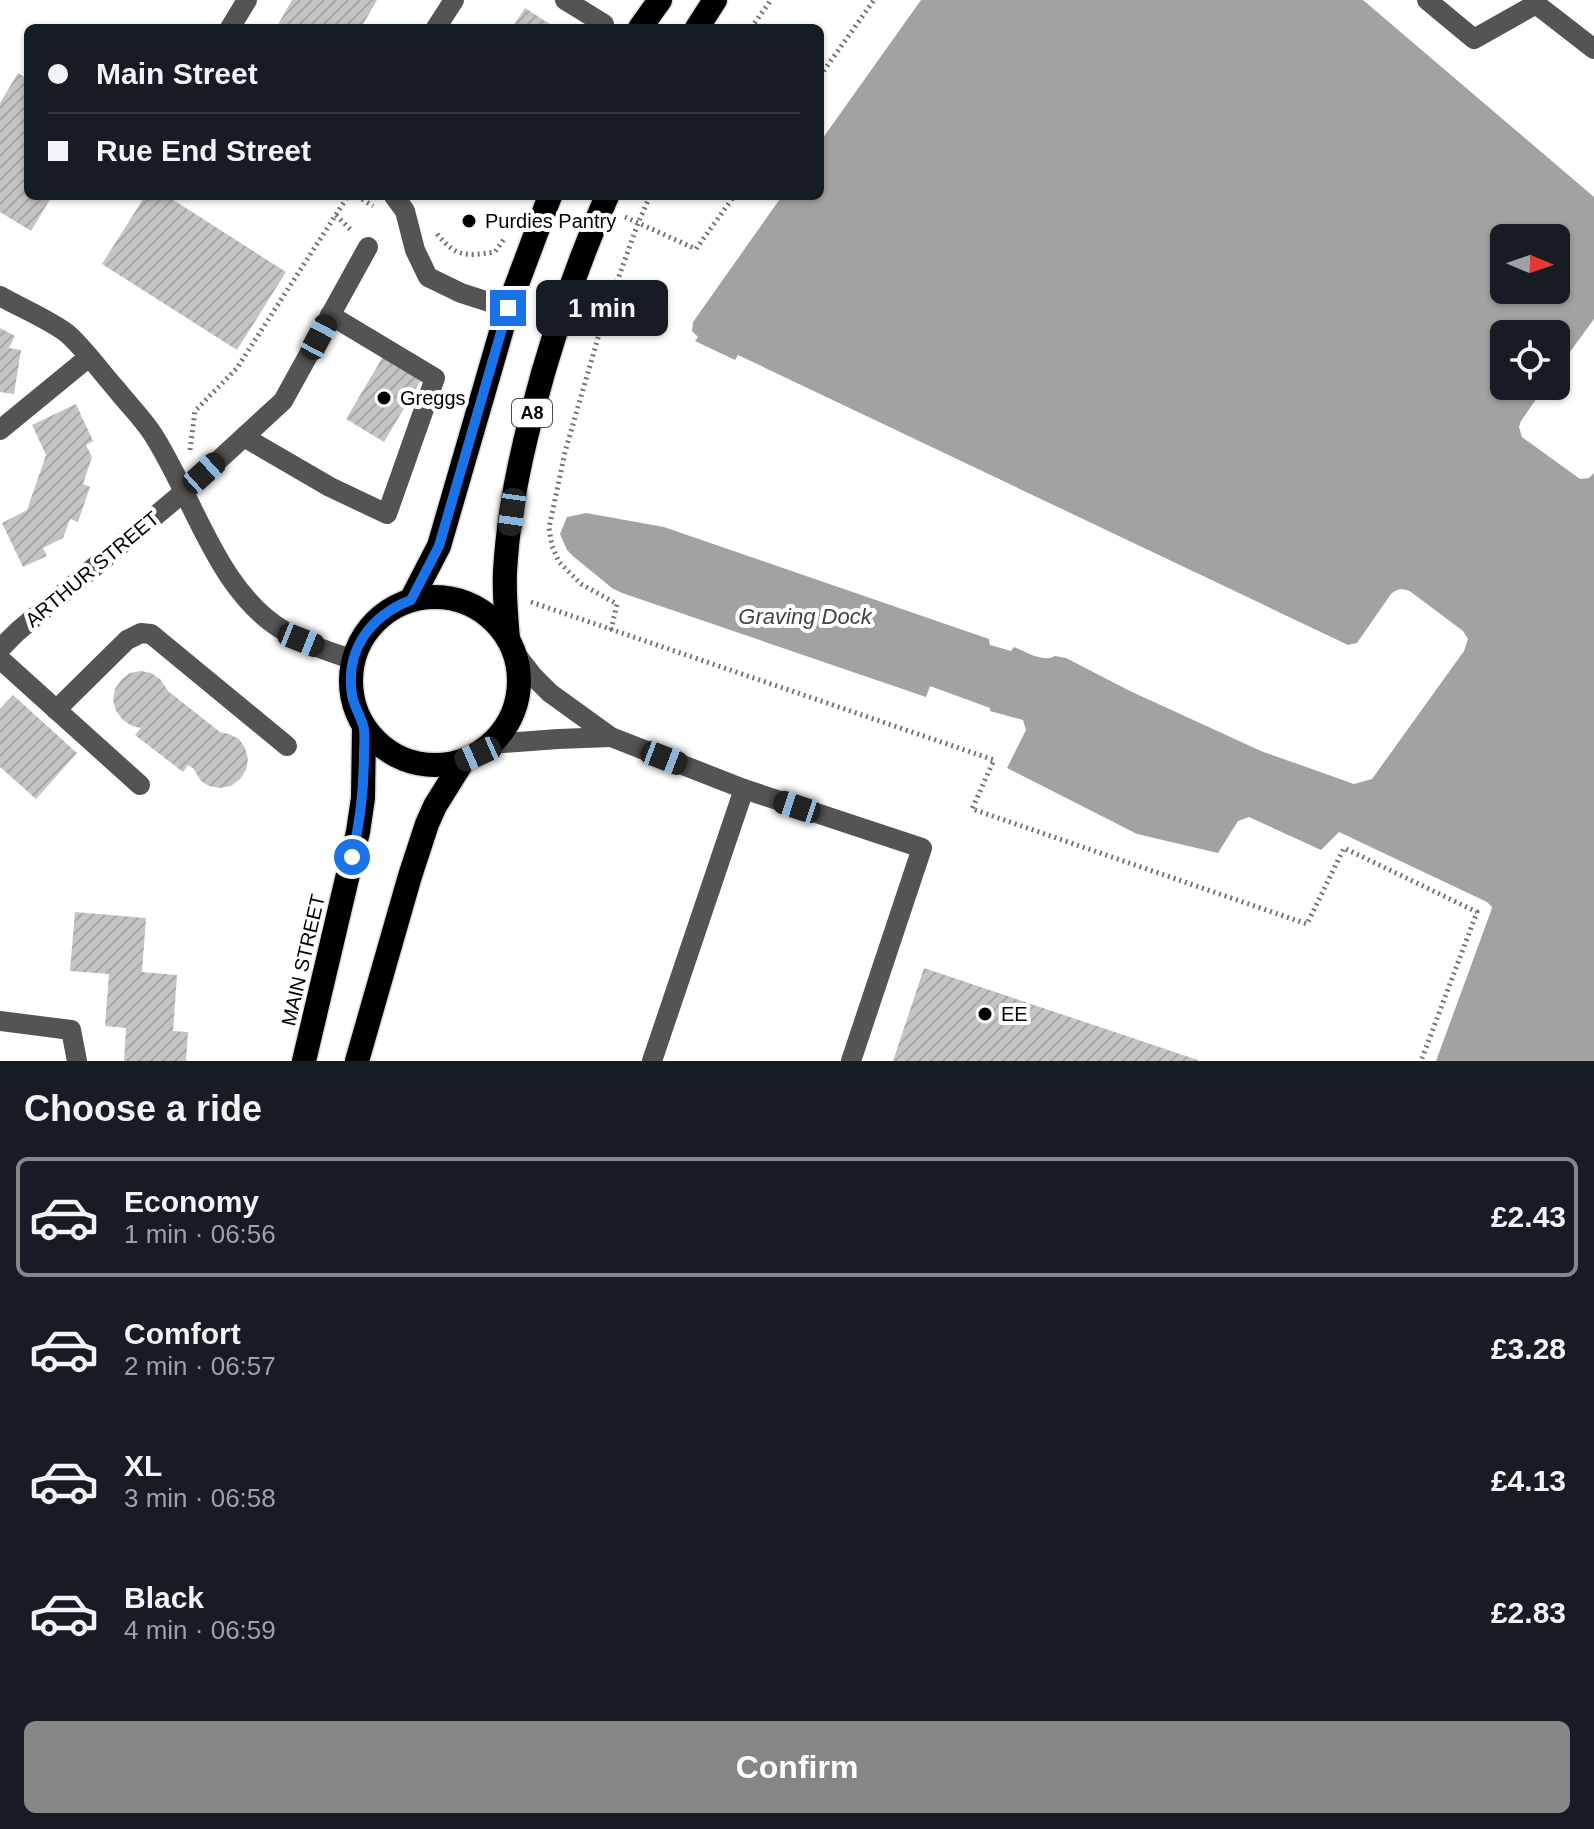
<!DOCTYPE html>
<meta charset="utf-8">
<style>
:root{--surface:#171b24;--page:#20242c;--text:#f1f3f6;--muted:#9ea1a6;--line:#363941;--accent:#858687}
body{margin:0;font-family:Helvetica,sans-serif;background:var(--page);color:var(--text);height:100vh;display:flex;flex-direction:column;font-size:30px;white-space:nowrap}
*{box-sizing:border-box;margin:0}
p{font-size:26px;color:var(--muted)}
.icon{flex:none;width:44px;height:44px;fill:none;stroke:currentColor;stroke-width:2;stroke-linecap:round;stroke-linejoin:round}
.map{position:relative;height:1061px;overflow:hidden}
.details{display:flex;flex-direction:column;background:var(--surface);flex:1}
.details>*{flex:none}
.guide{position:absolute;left:24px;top:24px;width:800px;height:176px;border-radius:12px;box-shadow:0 2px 6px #0004;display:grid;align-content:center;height:176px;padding:0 24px;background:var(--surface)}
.needle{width:52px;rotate:92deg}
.fabs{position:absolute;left:1490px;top:224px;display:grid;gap:16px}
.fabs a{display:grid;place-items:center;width:80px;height:80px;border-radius:12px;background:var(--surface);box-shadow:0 2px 6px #0004;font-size:40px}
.end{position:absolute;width:36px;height:36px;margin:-18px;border:10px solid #1a73e8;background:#fff;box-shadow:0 0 0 4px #fff}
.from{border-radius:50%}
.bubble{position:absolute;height:56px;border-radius:12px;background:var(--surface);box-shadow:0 2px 6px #0004;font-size:26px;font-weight:800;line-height:56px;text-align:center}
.car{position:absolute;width:24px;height:48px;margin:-24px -12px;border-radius:10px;box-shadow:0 0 6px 2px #0007;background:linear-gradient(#222 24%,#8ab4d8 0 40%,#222 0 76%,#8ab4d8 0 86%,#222 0)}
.guide b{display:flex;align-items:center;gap:28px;height:76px;font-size:30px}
.guide b+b{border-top:2px solid var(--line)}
.guide i{width:20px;height:20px;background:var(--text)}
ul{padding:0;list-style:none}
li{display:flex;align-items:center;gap:24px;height:120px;margin:0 16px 12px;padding:0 8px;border:4px solid transparent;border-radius:12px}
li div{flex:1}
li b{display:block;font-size:30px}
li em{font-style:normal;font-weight:800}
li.active{border-color:var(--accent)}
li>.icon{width:72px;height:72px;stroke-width:1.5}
h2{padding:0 24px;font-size:36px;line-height:96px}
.action{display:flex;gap:16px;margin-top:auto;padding:16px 24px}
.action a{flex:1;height:92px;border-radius:12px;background:var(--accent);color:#fff;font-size:32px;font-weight:800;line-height:92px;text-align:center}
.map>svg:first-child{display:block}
</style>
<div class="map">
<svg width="1594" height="1061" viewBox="0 0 1594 1061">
<defs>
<pattern id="building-hatch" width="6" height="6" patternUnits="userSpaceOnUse" patternTransform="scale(2)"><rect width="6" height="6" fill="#c4c4c4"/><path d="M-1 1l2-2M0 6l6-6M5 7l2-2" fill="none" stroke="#a7a7a7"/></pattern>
</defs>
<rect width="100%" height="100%" fill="#fff"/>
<path fill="#a2a2a2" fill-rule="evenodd" d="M921,0H1363L1594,197V319L1556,371V334H1504V386H1545L1521,421L1519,427L1522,437L1580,479L1589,478L1594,473V1061H1436L1491,911L1492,907L1487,902L1339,832L1321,850L1249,817L1238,821L1218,853L1137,834L1007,768L1026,730L1023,720L990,711V708L930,686L926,697L622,593L612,588L574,557L567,550L560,534L567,517L586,513L664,527L989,639L990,645L1011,651L1014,647C1026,652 1043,663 1055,656L1066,658L1130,691L1261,751L1354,784L1372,779L1464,651L1468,639L1463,631L1411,592C1404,588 1397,588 1391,594L1357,643L1348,645L738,355L735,360L695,341L698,337L692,331L693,322L782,196H820V142ZM1504,238H1556V290H1504Z"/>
<g fill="url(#building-hatch)">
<path d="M292,0H377L361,28H276Z"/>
<path d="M525,8L556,28H512Z"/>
<path d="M18,73L28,79V196H52L31,231L0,212V103Z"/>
<path d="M145,196H167L286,272L237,350L102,264Z"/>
<path d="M0,328L15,336L9,348L21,350L14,394L0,392Z"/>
<path d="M384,355L422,378L384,442L346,419Z"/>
<path d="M76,404L93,441L86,445L92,457L83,484L90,487L78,522L70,519L63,538L43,548L47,556L23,567L2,523L27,510L46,455L32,425Z"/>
<path d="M141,671L151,673L160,679L168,691L220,732L229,734L239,739L245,748L248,759L246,770L240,779L231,786L220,788L209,786L201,781L193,768L188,765L183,772L135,735L141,728L132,726L123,720L116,711L113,700L115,689L121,680L130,673Z"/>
<path d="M13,695L77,753L36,799L0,767V709Z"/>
<path d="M75,912L146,918L142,972L177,975L173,1031L188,1032L186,1061H124L126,1028L105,1026L109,974L70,971Z"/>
<path d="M924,968L1198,1060V1061H893Z"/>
</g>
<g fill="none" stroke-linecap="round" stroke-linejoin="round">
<defs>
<g id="highway">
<path d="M640,28L660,0"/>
<path d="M697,28L715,0"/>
<circle cx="435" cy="681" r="84"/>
<path d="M411,600L439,546L508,308L550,196"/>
<path d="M508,639C506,617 504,594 505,572C508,517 519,462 533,410C552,336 577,265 607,196"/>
<path d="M304,1061L358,832L363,798L364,728"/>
<path d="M357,1061L410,876L427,824L435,806L463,761"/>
</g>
</defs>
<use href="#highway" stroke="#dbdbdb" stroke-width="27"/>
<g stroke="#767676" stroke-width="5" stroke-dasharray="2 4" stroke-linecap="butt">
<path d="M751,28L771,0"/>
<path d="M820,76L874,0"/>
<path d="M357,196L373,206"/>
<path d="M336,215L352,231"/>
<path d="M625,217L696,249L734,196"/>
<path d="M437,234C457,258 466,256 495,252L504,239"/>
<path d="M190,450L195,411L237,368L348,196"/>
<path d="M531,602L994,760L972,809L1307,924L1344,848L1477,912L1421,1061"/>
<path d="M611,630L617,604L581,584L559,562L552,546L549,528L565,452L602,324L638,223L650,196"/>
</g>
<g stroke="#545454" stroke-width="20">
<path d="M565,0L604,24"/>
<path d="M1427,0L1474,39L1536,4L1594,49"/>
<path d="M230,28L247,0"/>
<path d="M436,28L454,0"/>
<path d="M394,196L405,211L415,250L428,277L461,293L508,308"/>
<path d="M0,296C19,307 54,322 69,335C87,352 101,372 117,390C128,404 142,418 152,433C194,497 217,593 286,632C307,645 331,652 354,660"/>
<path d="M0,430L89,357"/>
<path d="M244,437L330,487L387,514L435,378L330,315"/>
<path d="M0,649L18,631L185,491L283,401L368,247"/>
<path d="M514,652L533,676L550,693L611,737L744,789L922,848L851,1061"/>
<path d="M0,659L140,785"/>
<path d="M56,710L127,640L141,633L151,634L287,746"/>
<path d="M491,744L558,739L611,737"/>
<path d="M0,1021L71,1030L77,1061"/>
<path d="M652,1061L744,789"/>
</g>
<use href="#highway" stroke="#000" stroke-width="24"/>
</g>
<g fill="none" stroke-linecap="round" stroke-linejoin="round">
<path stroke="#1a73e8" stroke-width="10" d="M352,857C360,823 364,789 364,754C364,746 365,737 364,729C362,718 354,707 352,695C345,650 370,616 411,600L439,546L508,308"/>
</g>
<g fill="#000" stroke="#fff" stroke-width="3">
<circle cx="469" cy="221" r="8"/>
<circle cx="384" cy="398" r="8"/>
<circle cx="985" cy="1014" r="8"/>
</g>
<g text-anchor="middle" stroke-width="8" stroke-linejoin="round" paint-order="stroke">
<rect fill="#fff" stroke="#4c4c4c" stroke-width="2" x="512" y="399" width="40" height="28" rx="6"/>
<g font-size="18" font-weight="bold" fill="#000">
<text x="532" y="419">A8</text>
</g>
<g font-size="20" fill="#000" stroke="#fff" text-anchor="start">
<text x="485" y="228">Purdies Pantry</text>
<text x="400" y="405">Greggs</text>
<text x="1001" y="1021">EE</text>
</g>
<g font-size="20" fill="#000" stroke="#fff">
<text transform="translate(92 569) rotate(-40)" y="7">ARTHUR STREET</text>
<text transform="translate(303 960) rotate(-77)" y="7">MAIN STREET</text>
</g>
<g font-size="22" font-style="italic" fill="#434343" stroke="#fff">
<text x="805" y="624">Graving Dock</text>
</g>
</g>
</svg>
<div class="fabs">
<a><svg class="needle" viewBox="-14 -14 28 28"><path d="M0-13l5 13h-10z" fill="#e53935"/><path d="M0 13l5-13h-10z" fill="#9ea1a6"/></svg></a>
<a><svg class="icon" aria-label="locate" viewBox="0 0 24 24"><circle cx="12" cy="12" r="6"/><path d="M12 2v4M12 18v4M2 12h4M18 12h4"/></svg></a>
</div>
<i class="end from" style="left:352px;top:857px"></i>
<i class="end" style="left:508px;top:308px"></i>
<div class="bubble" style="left:536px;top:280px;width:132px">1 min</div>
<i class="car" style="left:319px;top:337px;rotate:28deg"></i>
<i class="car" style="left:204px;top:473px;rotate:48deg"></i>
<i class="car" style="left:512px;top:512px;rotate:188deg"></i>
<i class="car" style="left:301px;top:640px;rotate:112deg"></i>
<i class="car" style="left:478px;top:754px;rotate:246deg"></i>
<i class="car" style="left:664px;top:758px;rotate:111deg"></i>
<i class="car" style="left:797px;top:807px;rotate:288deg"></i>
<div class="guide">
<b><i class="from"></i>Main Street</b>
<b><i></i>Rue End Street</b>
</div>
</div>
<section class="details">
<h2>Choose a ride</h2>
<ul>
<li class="active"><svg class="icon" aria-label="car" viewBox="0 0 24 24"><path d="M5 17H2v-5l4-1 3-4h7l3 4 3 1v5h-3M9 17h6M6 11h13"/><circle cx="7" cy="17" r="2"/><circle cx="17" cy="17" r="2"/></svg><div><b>Economy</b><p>1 min · 06:56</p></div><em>£2.43</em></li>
<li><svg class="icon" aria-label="car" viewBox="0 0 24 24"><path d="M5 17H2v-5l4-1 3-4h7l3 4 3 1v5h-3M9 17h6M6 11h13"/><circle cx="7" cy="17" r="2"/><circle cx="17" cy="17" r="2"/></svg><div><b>Comfort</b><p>2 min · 06:57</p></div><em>£3.28</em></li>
<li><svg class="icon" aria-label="car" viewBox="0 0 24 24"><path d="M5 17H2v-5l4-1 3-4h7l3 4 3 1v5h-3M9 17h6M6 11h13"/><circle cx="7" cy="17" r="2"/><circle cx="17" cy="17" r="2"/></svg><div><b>XL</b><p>3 min · 06:58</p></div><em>£4.13</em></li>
<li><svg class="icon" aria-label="car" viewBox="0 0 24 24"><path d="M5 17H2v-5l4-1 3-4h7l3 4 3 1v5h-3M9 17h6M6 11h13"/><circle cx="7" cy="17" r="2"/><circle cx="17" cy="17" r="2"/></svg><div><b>Black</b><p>4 min · 06:59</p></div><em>£2.83</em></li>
</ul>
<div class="action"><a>Confirm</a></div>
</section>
